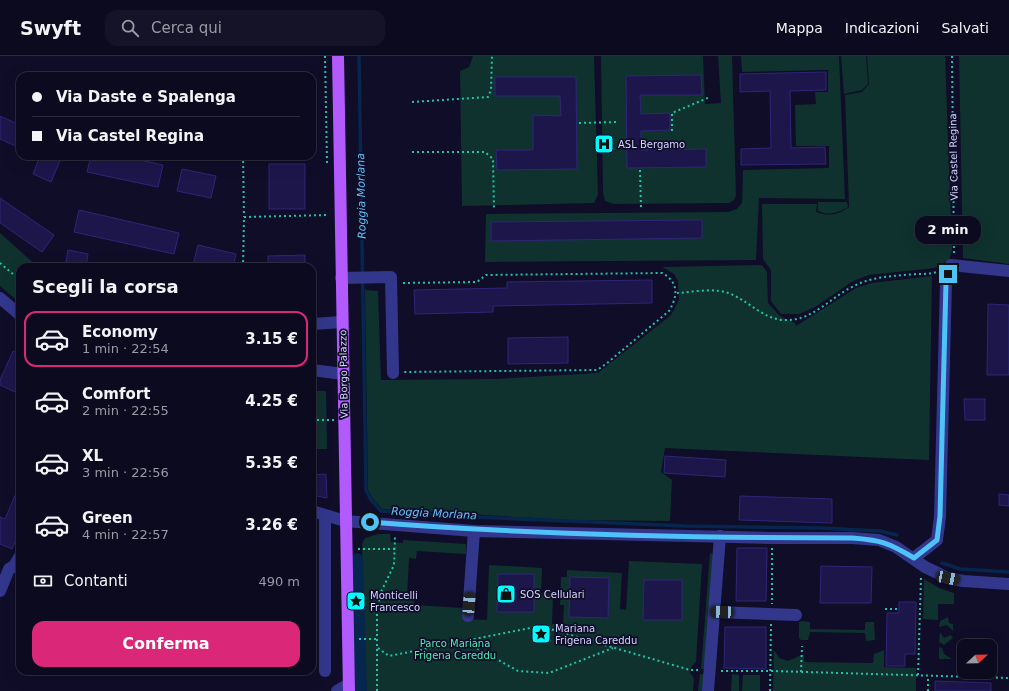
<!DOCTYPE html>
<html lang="it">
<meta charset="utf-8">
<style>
:root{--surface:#0b0a1e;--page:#141327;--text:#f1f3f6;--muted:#9a9aa4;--line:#2b2b3c;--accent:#db2777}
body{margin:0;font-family:"DejaVu Sans",sans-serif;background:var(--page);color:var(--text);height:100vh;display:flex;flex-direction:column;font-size:15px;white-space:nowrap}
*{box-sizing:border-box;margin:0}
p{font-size:13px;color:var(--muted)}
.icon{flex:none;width:22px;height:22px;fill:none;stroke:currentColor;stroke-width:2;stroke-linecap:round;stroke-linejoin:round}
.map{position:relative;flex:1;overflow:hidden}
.sheet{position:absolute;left:16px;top:207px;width:300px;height:412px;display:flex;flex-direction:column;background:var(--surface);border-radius:12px;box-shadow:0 4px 16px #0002,0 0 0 1px var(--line)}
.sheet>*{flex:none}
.guide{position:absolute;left:16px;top:16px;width:300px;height:88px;border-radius:12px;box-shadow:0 4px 16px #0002,0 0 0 1px var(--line);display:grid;align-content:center;height:88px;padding:0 16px;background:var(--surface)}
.needle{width:26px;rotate:68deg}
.tools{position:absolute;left:957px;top:583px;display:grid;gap:8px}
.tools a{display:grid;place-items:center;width:40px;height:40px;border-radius:8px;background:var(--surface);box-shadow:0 4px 16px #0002,0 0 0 1px var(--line);font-size:20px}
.end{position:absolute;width:18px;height:18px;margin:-9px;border:5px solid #4fc3f7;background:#111;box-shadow:0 0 0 2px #111}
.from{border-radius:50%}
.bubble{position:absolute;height:28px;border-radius:12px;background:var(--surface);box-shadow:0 4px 16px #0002,0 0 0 1px var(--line);font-size:13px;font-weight:700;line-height:28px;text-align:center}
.car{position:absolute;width:12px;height:24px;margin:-12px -6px;border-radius:5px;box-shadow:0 0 3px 1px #0007;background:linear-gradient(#222 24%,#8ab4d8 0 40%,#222 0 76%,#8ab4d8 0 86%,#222 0)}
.guide b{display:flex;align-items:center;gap:14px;height:38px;font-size:15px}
.guide b+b{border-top:1px solid var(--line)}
.guide i{width:10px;height:10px;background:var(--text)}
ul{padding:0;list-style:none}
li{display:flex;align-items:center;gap:12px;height:56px;margin:0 8px 6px;padding:0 8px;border:2px solid transparent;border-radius:12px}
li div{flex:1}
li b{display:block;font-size:15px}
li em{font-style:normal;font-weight:700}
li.selected{border-color:var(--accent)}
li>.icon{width:36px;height:36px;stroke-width:1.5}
h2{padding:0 16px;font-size:18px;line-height:48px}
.pay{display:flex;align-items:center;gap:10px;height:44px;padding:0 16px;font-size:15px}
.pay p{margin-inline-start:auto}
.action{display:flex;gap:8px;margin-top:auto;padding:8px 16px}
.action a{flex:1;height:46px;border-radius:12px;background:var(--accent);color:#fff;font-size:16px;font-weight:700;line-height:46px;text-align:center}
header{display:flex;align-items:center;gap:24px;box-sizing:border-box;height:56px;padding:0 20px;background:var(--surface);border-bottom:1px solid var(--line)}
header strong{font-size:19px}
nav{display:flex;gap:22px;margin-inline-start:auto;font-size:14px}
.search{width:280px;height:36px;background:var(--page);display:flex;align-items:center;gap:10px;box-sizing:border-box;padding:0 14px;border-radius:12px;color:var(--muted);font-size:15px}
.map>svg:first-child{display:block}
</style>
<header>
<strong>Swyft</strong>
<div class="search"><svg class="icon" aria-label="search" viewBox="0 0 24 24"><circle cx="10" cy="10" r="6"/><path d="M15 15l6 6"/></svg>Cerca qui</div>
<nav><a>Mappa</a><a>Indicazioni</a><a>Salvati</a></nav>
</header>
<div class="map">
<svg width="1009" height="635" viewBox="0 0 1009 635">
<rect width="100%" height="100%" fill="#0f0d28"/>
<g fill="#0f322e">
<path d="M473,0H594L598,139L594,147L462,150L460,15L469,11Z"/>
<path d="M601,0H703L705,48L721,47L718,0H732L736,139L734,144L729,147L614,148L605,145L603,137Z"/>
<path d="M741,0H839L845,143L759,142L756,204L485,206L486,158L728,156L737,153L742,147L743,114L829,112V90H796L795,49L816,48L815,36H828V14L742,16Z"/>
<path d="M841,0H866L868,28L862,34L844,38Z"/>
<path d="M867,0H945L952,194L949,204L934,212L869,219L853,225L815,251L799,258H781L771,245V214L763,203L762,148H817L816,156C829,161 838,159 849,151L845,39L862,36L869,28Z"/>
<path d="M959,0H1009V208L963,202Z"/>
<path d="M818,146H847L848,151C838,157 829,160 818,155Z"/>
<path d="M0,177L38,211H20V247L0,230Z"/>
<path d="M762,209L767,216L768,247L780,260L795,267L796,270L856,232L872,227L932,220L929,404L665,392L661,416L672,424L670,465L569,464L382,453L373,443L368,434L365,234L378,235L381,324L496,323L598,317L671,259L679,244L678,225L674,218L662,211Z"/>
<path d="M312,335H326L327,393H312Z"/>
<path d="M378,478H390L391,486L403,487V484L466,488V498L417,495L416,503L409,502L407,541L414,542V549L464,552V563L487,564L489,509L542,512L541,537L553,538L552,568H563L564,549H560L561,521H567V514L622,517L620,553L626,554L629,505L702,508L696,606L691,611L690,617L694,622L693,635H364L362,488L365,482Z"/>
<path d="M710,497L713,498L705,613H701Z"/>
<path d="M924,523L939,532L954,537V548H938V564L923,563Z"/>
<path d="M948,561L949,567L953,568V575L947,569L939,571L940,565Z"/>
<path d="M802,565L810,566V573L865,574V567L867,566H874L875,584L866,585L865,577L810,576L808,584H801L799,582V566Z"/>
<path d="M940,576L944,582L951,579L953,582L944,589L939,586Z"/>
<path d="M939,591L942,592L944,598L952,603H939Z"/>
<path d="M774,594L779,602L788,605L804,598V606L873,607L874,598L884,594V611L916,612V635H773Z"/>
<path d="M700,618H705L703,635H698Z"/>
<path d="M732,618L739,619V635H731Z"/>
<path d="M743,619H760V635H742Z"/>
</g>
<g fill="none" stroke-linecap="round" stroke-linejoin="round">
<g stroke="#06264d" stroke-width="3.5">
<path d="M359,0L366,434L371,444L381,455L473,461L686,470L820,472L880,475L897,479"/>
<path d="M942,507L960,513L1009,516"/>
</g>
<path stroke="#06264d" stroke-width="12" d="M357,503L361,635"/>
</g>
<g fill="#1c164b" stroke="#2f2679">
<path d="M826,16V34L790,35L791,92L825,91L826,108L741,109V93L771,92L770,35L740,36V18Z"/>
<path d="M701,19L702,39H640L641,58L670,57V74L641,75V94L706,93V111L627,112L626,20Z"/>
<path d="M495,21H576L577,113L497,114L496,94H533V59L561,60L560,40H495Z"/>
<path d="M0,60L20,69V92L0,83Z"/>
<path d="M40,100H62L51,126L33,118Z"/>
<path d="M91,100H122L163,109L158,131L87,116Z"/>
<rect x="269" y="108" width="36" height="45"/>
<path d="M182,113L216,120L211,142L177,135Z"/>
<path d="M0,142L54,179L42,196L0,167Z"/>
<path d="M79,154L179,177L174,198L74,176Z"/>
<path d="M702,164V182L491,185V166Z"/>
<path d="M198,189L236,198L233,211L193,209Z"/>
<path d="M68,194L88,198L86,211H65Z"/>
<path d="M305,199V211H268V200Z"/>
<path d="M652,224V247L493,250V256L415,258L414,234L507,232V226Z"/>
<path d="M988,248L1009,249V319H987Z"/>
<path d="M568,281V307L508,308V282Z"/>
<path d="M13,295L20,299V325L15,336L0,329V324Z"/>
<path d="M964,343H985V364H965Z"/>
<path d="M665,400L726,404L725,421L664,417Z"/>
<path d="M326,418L327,442L312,439V419Z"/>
<path d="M20,428V475L12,493L0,488V461L5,463Z"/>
<path d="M999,438L1009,439V450L999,449Z"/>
<path d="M740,440L832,443V467L739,464Z"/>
<path d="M737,492H767L766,545H736Z"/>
<path d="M821,510L872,511L871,547H820Z"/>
<path d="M498,518H534V556H497Z"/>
<path d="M570,521L609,522L608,562L569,561Z"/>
<path d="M644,524H682V564H643Z"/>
<path d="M899,546H916L915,598H905V610H886L887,557H899Z"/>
<path d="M725,571H766V613L724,612Z"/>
<path d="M935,625L991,627V635H935Z"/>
</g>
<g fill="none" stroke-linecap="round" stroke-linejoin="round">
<g stroke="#21c5ac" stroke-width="2" stroke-dasharray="2 3" stroke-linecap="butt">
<path d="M325,0L327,107"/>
<path d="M952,0L954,199"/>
<path d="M412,46L488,41L491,34L492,0"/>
<path d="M579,67L616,66"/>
<path d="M672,75V57L710,41"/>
<path d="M412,96H485L493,103L494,154"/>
<path d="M234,100L243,102"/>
<path d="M243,100L244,161"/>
<path d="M640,114L641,153"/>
<path d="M0,207L20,224"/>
<path d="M243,211L244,161L328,159"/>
<path d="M403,227L477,226L486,219L662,217C679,226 678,240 669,255L606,308L597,314L404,316"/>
<path d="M677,237C694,236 714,231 731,238C748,245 764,263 783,264C813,266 831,240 856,229C875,220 895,220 916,218C923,218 930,218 937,216"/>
<path d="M312,364H334"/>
<path d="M772,492V548"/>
<path d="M358,493H395"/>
<path d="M885,553H898"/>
<path d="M359,583H378"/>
<path d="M464,585L518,615L549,617L613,592"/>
<path d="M378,592L389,600L540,570L690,614H699"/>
<path d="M721,615H772L1009,622"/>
<path d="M801,616L802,590"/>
<path d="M918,619L921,521"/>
<path d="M377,635V554L381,536L394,509L395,480"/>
<path d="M770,635L771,568"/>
<path d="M928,635V620"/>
</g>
<g stroke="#32378c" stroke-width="12">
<path d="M341,222L391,221L393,317"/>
<path d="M0,242L20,259"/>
<path d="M312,268L342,266"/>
<path d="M312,314L343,318"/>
<path d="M312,455L345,465L474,475L772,482H852L879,484L896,491L925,511L948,522L963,525L1009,528"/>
<path d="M914,502L937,484L940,461L946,226L951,209L1009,215"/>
<path d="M0,535L9,513L14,510L20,500"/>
<path d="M714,556L796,559"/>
<path d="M468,560L474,475"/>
<path d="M325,615V460"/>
<path d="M337,635L349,628"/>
<path d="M708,635L720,480"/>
</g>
<path stroke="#b35aff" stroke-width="12" d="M338,0L349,635"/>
</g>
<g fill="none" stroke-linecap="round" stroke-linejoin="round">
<path stroke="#4fc3f7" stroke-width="5" d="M370,466C530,479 691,482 852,482C881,484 889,487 914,502L937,484L940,460L946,226L948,218"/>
</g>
<defs>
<symbol id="hospital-square" viewBox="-11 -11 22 22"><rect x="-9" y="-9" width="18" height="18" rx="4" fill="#00fcfe" stroke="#0f0d28"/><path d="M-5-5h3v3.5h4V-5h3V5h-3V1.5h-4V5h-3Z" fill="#111"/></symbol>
<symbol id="shop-square" viewBox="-11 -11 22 22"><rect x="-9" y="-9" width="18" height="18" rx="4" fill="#00fcfe" stroke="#0f0d28"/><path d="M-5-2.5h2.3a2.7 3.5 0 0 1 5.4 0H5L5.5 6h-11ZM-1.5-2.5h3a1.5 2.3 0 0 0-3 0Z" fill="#111"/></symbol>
<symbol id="sight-square" viewBox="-11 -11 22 22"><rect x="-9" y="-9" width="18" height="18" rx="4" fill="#00fcfe" stroke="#0f0d28"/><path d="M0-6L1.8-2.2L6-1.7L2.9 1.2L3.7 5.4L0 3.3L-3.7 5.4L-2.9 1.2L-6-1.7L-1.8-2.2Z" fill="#111"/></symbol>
</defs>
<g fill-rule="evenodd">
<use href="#hospital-square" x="593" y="77" width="22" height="22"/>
<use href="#shop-square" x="495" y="527" width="22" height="22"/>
<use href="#sight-square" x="345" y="534" width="22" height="22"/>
<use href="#sight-square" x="530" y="567" width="22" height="22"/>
</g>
<g text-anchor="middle" stroke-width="3.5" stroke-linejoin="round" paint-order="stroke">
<g font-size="10" fill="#d4d3ff" stroke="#0f0d28" text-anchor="start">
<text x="618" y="92">ASL Bergamo</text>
<text x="520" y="542">SOS Cellulari</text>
<text x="370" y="543">Monticelli<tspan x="370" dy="12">Francesco</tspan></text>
<text x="555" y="576">Mariana<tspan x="555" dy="12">Frigena Careddu</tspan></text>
</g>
<g font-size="10" fill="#d4d3ff" stroke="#0f0d28">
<text transform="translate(953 101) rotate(-91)" y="4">Via Castel Regina</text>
<text transform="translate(343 318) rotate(-91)" y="4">Via Borgo Palazzo</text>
</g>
<g font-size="10" fill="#52edb8" stroke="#0f0d28">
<text x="455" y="591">Parco Mariana<tspan x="455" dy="12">Frigena Careddu</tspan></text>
</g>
<g font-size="11" font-style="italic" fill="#61c4ff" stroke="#0f0d28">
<text transform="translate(361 140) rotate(-91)" y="4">Roggia Morlana</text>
<text transform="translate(434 457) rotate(3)" y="4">Roggia Morlana</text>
</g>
</g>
</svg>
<div class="tools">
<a><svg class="needle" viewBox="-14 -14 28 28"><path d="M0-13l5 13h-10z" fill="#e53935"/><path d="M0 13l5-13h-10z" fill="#9a9aa4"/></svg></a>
</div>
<i class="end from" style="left:370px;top:466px"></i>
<i class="end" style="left:948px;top:218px"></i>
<div class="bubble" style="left:915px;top:160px;width:66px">2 min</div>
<i class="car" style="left:948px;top:522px;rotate:101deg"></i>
<i class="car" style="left:469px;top:548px;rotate:4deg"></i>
<i class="car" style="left:722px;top:556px;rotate:272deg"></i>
<div class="guide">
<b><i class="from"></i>Via Daste e Spalenga</b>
<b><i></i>Via Castel Regina</b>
</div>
<section class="sheet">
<h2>Scegli la corsa</h2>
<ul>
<li class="selected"><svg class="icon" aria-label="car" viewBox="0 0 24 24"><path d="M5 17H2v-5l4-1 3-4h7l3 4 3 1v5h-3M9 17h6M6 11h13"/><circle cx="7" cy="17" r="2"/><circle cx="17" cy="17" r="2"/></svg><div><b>Economy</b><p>1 min · 22:54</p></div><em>3.15 €</em></li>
<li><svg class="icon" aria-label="car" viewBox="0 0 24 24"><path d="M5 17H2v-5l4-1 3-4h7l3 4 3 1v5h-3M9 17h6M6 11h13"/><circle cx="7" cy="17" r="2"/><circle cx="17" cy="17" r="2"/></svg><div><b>Comfort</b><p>2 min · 22:55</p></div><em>4.25 €</em></li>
<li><svg class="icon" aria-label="car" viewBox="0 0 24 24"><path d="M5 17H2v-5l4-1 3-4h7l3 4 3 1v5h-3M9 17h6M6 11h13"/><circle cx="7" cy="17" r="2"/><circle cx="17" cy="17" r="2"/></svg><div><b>XL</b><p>3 min · 22:56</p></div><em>5.35 €</em></li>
<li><svg class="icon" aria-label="car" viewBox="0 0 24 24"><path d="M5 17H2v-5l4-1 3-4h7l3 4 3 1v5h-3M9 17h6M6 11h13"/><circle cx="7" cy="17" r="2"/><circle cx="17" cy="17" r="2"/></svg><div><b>Green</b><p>4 min · 22:57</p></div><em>3.26 €</em></li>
</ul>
<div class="pay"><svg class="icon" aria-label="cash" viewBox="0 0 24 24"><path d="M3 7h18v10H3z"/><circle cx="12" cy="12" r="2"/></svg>Contanti<p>490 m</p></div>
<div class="action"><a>Conferma</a></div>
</section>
</div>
